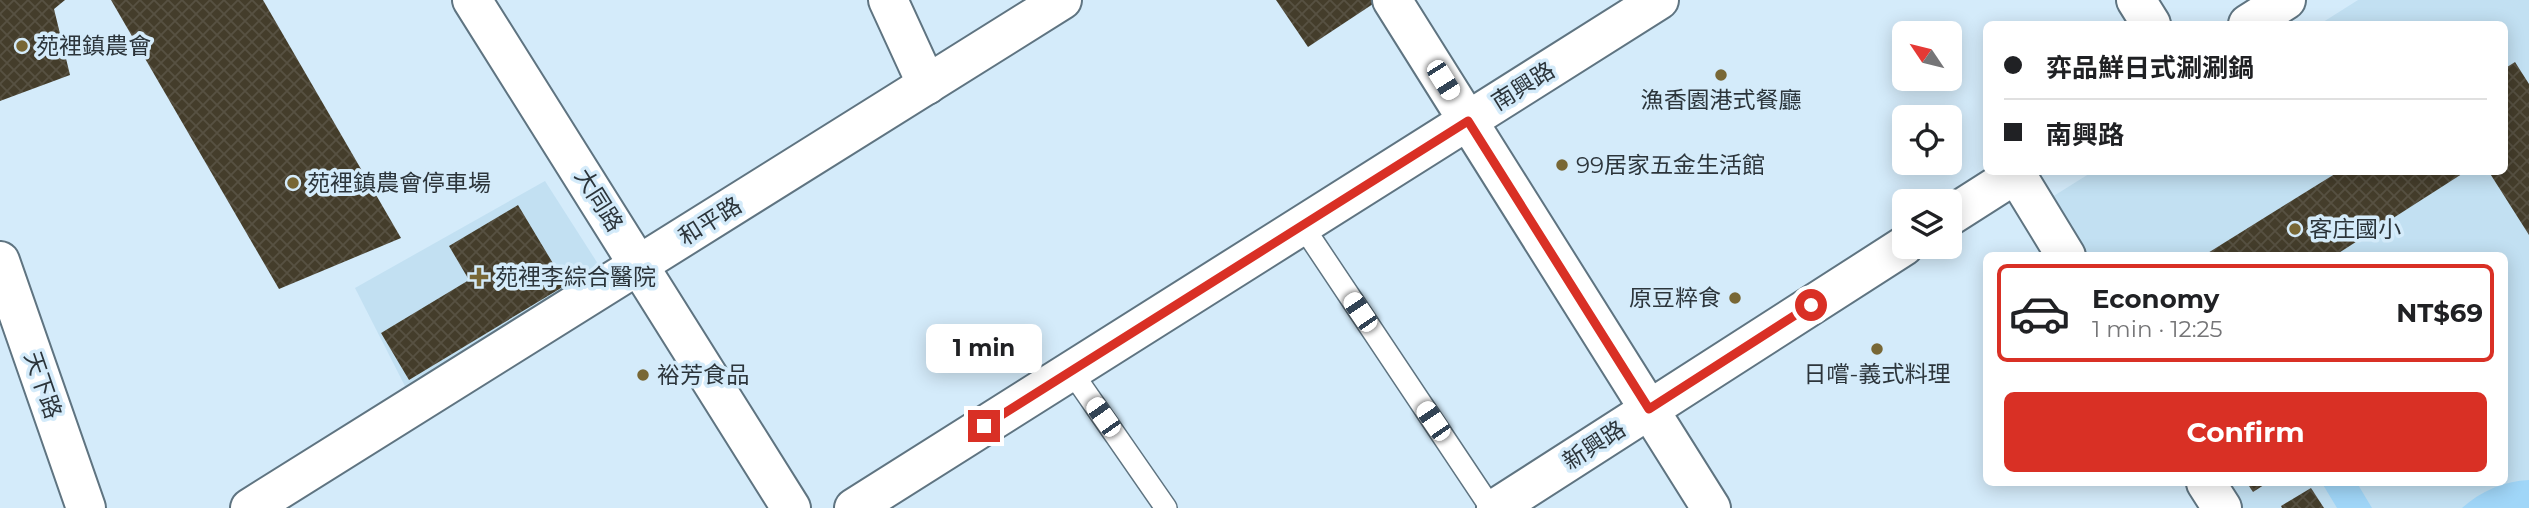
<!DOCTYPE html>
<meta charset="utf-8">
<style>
:root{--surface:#fff;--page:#f2f2f2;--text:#202124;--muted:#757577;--line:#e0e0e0;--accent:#d93025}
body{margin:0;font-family:Montserrat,"Noto Sans TC",sans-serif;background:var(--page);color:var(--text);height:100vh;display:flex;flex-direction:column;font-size:26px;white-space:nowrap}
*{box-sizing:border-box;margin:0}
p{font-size:23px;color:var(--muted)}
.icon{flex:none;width:38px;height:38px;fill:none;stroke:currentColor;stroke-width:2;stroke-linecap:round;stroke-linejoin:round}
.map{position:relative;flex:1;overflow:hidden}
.panel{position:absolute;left:1983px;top:252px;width:525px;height:234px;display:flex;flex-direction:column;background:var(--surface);border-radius:10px;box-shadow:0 4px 18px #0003}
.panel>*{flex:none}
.banner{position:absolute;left:1983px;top:21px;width:525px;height:154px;border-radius:10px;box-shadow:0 4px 18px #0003;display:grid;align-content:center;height:154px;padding:0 21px;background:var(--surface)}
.needle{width:46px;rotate:305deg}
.controls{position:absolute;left:1892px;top:21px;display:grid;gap:14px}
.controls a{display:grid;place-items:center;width:70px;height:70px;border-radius:10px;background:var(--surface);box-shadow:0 4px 18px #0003;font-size:35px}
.end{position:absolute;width:32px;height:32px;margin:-16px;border:9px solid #d93025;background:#fff;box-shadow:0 0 0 4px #fff}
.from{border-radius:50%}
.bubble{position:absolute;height:49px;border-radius:10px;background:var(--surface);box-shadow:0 4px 18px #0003;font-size:23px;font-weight:700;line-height:49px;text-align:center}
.car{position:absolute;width:21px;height:42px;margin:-21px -10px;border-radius:9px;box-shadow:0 0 5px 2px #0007;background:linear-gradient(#fff 24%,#345 0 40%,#fff 0 76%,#345 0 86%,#fff 0)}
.banner b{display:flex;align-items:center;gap:24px;height:66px;font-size:26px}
.banner b+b{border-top:2px solid var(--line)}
.banner i{width:18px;height:18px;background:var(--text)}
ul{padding:12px 0 0;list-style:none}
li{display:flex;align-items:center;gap:21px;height:98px;margin:0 14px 10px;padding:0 7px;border:4px solid var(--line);border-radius:10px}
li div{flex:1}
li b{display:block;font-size:26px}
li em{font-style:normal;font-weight:700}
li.selected{border-color:var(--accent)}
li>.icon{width:63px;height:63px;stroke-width:1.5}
.button{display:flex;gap:14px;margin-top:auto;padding:14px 21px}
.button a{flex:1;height:80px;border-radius:10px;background:var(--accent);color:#fff;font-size:28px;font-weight:700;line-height:80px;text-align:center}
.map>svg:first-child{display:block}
</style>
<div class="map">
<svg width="2529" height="508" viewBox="0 0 2529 508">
<defs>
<pattern id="building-cross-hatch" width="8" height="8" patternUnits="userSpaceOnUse" patternTransform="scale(1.75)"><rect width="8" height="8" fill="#443d2b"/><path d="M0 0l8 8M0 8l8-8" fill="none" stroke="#575142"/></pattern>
</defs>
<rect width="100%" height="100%" fill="#d4ebfa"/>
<g fill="#c2e0f2">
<path d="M2358,0H2529V508H2240L2224,483H2504V256L2079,255L2044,202L2092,172H2504V24H2320Z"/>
<path d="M545,181L600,267L408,392L355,288Z"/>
</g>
<g fill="#a0d6f8">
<path d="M2529,480V508H2462C2481,491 2504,481 2529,480Z"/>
<path d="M2322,483H2357L2372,508H2337Z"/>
</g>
<g fill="url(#building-cross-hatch)">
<path d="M0,0H65L54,9L70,75L0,101Z"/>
<path d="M111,0H263L401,238L279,289Z"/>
<path d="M1276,0H1375L1376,2L1308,47Z"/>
<path d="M2515,62L2529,84V235L2489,172H2504V69Z"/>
<path d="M2338,172H2465L2334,256H2203Z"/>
<path d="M518,205L566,285L409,380L381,333L469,280L449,246Z"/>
<path d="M2247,483H2267L2253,492Z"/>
<path d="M2311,488L2324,508H2282L2281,506Z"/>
</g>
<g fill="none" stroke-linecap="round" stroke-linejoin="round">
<defs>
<g id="lane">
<path d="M1302,225L1491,508"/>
<path d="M1071,371L1166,508"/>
</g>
<g id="street">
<path d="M472,0L791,508"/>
<path d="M888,0L927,85"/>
<path d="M1392,0L1711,508"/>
<path d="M2136,0L2151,24"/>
<path d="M2248,24L2286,0"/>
<path d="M2016,174L2066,256"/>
<path d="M1950,216L2019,172"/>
<path d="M0,261L86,508"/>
<path d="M2206,483L2222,508"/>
<path d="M250,508L1062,0"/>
<path d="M854,508L1659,0"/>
<path d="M1496,508L1904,246"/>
</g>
</defs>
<use href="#lane" stroke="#5f7481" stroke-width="24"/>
<use href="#street" stroke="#5f7481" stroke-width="42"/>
<use href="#lane" stroke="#fff" stroke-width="21"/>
<use href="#street" stroke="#fff" stroke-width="38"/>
</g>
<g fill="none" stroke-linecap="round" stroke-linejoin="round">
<path stroke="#d93025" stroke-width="9" d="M984,426L1468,121L1649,409L1811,305"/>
</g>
<g fill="#786735" stroke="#d4ebfa" stroke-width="2.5">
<circle cx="22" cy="46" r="7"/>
<circle cx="1721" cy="75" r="7"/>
<circle cx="1562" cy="165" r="7"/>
<circle cx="293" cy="183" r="7"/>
<circle cx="2295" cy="229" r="7"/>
<path d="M475.5 266.5h7v7h7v7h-7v7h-7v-7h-7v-7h7z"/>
<circle cx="1735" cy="298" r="7"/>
<circle cx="1877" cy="349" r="7"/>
<circle cx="643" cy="375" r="7"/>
</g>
<g text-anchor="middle" stroke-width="7" stroke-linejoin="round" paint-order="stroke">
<g font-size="23" fill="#2c353b" stroke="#d4ebfa" text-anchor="start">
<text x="36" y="54">苑裡鎮農會</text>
<text x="1721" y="108" text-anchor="middle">漁香園港式餐廳</text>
<text x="1576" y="173">99居家五金生活館</text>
<text x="307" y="191">苑裡鎮農會停車場</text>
<text x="2309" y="237">客庄國小</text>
<text x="495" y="285">苑裡李綜合醫院</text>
<text x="1721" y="306" text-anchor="end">原豆粹食</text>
<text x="1877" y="382" text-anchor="middle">日嚐-義式料理</text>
<text x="657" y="383">裕芳食品</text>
</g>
<g font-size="23" fill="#2c353b" stroke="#d4ebfa">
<text transform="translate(1523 86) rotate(-32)" y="8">南興路</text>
<text transform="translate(599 200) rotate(58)" y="8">大同路</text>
<text transform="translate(710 221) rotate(-32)" y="8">和平路</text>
<text transform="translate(43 385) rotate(71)" y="8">天下路</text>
<text transform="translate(1594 445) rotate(-33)" y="8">新興路</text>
</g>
</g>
</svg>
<div class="controls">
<a><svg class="needle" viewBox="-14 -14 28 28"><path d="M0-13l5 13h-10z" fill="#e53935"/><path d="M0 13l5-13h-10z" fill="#757577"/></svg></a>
<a><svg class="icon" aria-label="locate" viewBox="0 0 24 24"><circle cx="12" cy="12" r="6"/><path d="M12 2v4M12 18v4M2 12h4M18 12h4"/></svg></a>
<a><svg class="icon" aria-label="layers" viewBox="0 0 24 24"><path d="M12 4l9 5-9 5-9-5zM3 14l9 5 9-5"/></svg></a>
</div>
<i class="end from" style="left:1811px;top:305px"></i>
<i class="end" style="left:984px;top:426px"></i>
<div class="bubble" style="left:926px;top:324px;width:116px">1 min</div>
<i class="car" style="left:1443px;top:80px;rotate:148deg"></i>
<i class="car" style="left:1360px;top:312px;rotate:326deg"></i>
<i class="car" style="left:1103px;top:417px;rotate:325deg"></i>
<i class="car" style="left:1433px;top:421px;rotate:326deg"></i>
<div class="banner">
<b><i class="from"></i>弈品鮮日式涮涮鍋</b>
<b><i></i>南興路</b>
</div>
<section class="panel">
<ul>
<li class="selected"><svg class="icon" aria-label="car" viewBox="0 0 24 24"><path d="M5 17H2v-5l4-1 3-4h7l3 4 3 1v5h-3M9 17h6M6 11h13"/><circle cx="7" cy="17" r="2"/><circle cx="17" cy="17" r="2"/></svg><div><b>Economy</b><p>1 min · 12:25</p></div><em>NT$69</em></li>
</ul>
<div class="button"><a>Confirm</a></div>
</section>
</div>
